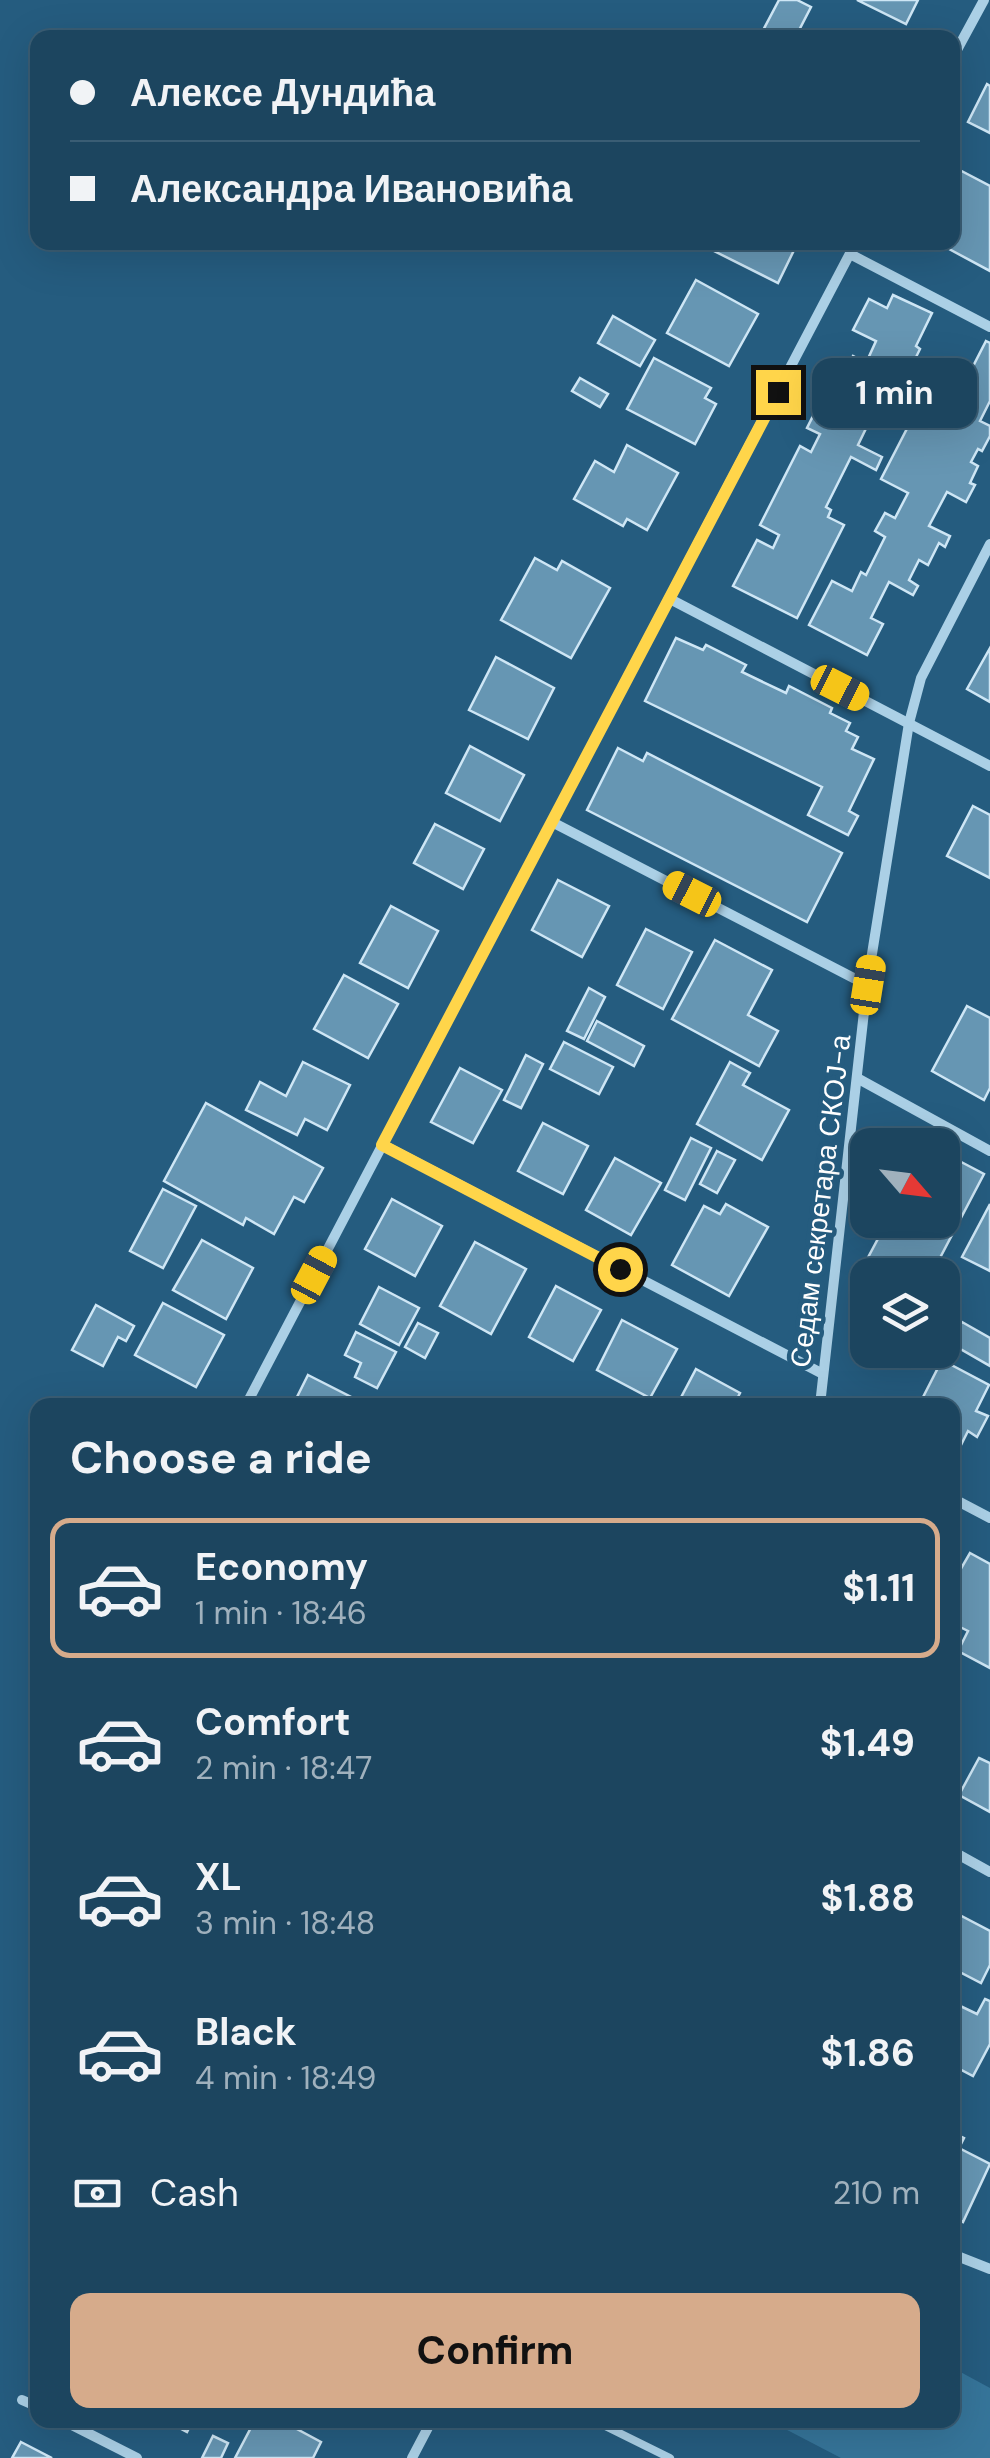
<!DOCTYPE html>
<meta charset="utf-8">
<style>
:root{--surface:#1c455f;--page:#294f68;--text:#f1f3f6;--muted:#a0b1bd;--line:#3a5d74;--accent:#d6ab8b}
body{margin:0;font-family:"DM Sans",sans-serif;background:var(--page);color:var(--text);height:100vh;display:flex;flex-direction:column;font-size:38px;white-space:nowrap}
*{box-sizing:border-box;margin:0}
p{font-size:32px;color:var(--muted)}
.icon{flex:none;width:55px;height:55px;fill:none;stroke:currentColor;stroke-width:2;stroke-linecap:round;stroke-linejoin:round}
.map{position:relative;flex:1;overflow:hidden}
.side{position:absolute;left:30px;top:1398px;width:930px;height:1030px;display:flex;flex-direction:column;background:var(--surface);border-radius:20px;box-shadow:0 10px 40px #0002,0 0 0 2px var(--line)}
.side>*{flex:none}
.hud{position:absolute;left:30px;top:30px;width:930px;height:220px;border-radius:20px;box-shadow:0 10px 40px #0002,0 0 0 2px var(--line);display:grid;align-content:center;height:220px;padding:0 40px;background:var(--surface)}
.needle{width:65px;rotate:118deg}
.buttons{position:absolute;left:850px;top:1128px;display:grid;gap:20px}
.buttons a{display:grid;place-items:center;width:110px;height:110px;border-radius:20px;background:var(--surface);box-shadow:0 10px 40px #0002,0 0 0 2px var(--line);font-size:50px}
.end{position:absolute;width:45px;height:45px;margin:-22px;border:12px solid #ffd54a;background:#111;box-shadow:0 0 0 5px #111}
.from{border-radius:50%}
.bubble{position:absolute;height:70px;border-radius:20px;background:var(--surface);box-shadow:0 10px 40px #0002,0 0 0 2px var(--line);font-size:32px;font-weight:700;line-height:70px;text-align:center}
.car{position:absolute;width:30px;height:60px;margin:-30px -15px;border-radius:12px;box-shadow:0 0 8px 2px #0007;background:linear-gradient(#f5c518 24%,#345 0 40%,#f5c518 0 76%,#345 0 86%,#f5c518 0)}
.hud b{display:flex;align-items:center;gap:35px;height:95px;font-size:38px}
.hud b+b{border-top:2px solid var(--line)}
.hud i{width:25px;height:25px;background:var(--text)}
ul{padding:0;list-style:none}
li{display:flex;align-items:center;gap:30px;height:140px;margin:0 20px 15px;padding:0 20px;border:5px solid transparent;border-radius:20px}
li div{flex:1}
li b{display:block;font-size:38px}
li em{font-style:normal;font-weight:700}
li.active{border-color:var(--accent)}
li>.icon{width:90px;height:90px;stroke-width:1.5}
h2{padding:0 40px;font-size:45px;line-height:120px}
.pay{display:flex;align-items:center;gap:25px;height:110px;padding:0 40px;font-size:38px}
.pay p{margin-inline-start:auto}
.action{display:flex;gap:20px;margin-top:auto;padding:20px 40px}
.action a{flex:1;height:115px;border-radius:20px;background:var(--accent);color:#111;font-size:40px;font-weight:700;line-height:115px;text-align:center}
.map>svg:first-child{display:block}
</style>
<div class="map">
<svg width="990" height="2458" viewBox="0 0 990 2458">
<rect width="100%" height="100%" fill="#255c7f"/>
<path fill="#36759a" d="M953,2368L990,2388V2458H841L768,2420H952Z"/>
<g fill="#6696b3" stroke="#cee6f5" stroke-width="2.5">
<path d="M779,0H797L811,7L795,38H759Z"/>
<path d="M857,0H918L906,24Z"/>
<path d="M987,84L990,86V133L968,122Z"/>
<path d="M952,166L990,186V271L936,242H952Z"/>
<path d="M719,242H798L778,283L714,251Z"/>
<path d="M696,280L758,314L729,366L667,333Z"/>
<path d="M893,295L932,313L916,346L920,349L902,386L897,383L881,415L874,412L858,445L882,457L876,470L851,457L826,507L831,510L828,517L844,525L797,618L733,586L757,540L773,548L779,535L760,525L800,446L811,452L820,434L807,428L831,380L839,384L853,356L866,363L876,341L853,330L869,299L887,308Z"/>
<path d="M613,316L655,340L640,366L598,343Z"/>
<path d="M986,341L990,343V401L980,421L990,426V436L982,451L978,449L971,462L978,466L970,483L975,485L966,502L947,492L929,526L950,536L945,547L939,543L928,565L919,560L909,580L918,586L913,595L889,582L871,618L883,624L867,655L809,625L832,581L852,591L861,572L866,575L885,537L875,531L885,513L895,518L908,493L881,479L928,388L949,399L952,392L938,384L948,366L968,376Z"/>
<path d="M654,358L711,388L705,398L716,404L695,444L627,409Z"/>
<path d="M580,378L608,394L600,407L572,391Z"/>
<path d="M627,445L678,473L647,530L627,519L623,526L574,499L595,461L614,472Z"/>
<path d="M535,558L557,570L562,561L610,588L571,658L501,620Z"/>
<path d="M676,638L703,650L706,645L746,665L742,672L786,693L789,686L832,708L830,713L850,723L846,731L858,737L852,749L874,759L849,811L858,816L848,835L808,815L822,787L645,701Z"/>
<path d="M990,648V702L967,689Z"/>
<path d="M496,657L554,688L528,739L469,710Z"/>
<path d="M470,746L524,775L500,821L446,793Z"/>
<path d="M618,748L643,761L647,753L842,853L807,922L587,810Z"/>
<path d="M973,806L990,815V878L947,856Z"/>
<path d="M435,824L484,849L463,889L414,863Z"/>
<path d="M558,880L609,906L582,957L532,930Z"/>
<path d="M391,906L438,931L408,988L360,963Z"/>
<path d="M646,929L692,952L663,1009L617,985Z"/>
<path d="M715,940L772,970L748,1015L778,1031L759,1066L672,1019Z"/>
<path d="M344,975L398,1004L368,1058L314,1029Z"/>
<path d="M589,988L605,997L584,1039L567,1031Z"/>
<path d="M967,1006L990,1018V1088L984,1100L932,1071Z"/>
<path d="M597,1021L644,1046L634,1066L587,1041Z"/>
<path d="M564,1042L613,1067L599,1094L550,1069Z"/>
<path d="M526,1055L543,1064L521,1108L504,1100Z"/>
<path d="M303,1062L350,1085L327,1130L305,1119L297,1135L246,1110L260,1082L286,1096Z"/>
<path d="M730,1062L750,1073L743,1085L789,1110L762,1160L697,1124Z"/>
<path d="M460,1068L502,1090L473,1143L431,1122Z"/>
<path d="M206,1103L323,1168L304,1202L294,1197L274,1234L246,1218L243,1225L164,1181Z"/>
<path d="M543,1123L588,1146L563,1194L518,1171Z"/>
<path d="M691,1138L711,1148L685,1200L665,1190Z"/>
<path d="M717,1151L735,1160L717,1193L700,1184Z"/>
<path d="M946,1154L984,1174L931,1275H884L864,1265L888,1220L893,1223L894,1220H942V1161Z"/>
<path d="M615,1158L661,1183L631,1235L586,1210Z"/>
<path d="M163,1189L196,1206L163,1268L130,1251Z"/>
<path d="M392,1199L442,1226L415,1276L365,1249Z"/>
<path d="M726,1204L768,1227L729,1296L672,1265L704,1206L720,1214Z"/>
<path d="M990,1204V1271L962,1257Z"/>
<path d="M202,1240L253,1268L226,1319L173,1290Z"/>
<path d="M475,1242L526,1269L491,1334L440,1306Z"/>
<path d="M556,1286L601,1310L573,1361L529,1337Z"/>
<path d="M379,1287L419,1308L399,1345L360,1324Z"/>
<path d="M163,1303L224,1335L196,1387L135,1355Z"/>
<path d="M96,1305L134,1326L126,1341L118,1337L103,1366L72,1350Z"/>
<path d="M622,1320L677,1349L650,1398L597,1370Z"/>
<path d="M962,1322L990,1338V1366L950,1343Z"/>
<path d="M418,1323L438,1333L425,1358L405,1347Z"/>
<path d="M356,1332L396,1352L377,1388L355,1377L361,1363L345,1355Z"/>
<path d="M942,1360L989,1385L976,1411L988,1416L977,1437L968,1431L956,1455L952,1453V1405H919Z"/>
<path d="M696,1369L740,1393L734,1405H677Z"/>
<path d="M308,1375L361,1402L359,1405H293Z"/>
<path d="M970,1553L990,1564V1668L958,1651L968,1631L952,1623V1584Z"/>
<path d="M979,1758L990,1763V1812L959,1795Z"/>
<path d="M952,1911L990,1931V1965L981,1983L952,1968Z"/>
<path d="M985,1999L990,2001V2044L973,2076L952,2065V2002L977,2014Z"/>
<path d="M952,2132L964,2138L959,2148L990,2164L963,2222L952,2217Z"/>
<path d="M164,2420H193L187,2432Z"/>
<path d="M255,2420H280L321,2442L313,2458H235Z"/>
<path d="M213,2436L228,2443L221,2458H202Z"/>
<path d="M21,2442L52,2458H12Z"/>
</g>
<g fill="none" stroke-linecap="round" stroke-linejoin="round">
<path stroke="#abd0e6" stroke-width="8" d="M593,2420L670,2458"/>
<g stroke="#abd0e6" stroke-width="10">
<path d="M952,59L984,0"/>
<path d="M850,254L990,327"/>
<path d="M670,599L990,766"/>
<path d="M552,822L867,985"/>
<path d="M857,1078L990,1151"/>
<path d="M383,1145L823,1374"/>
<path d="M246,1405L856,242"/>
<path d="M820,1405L867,985L909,723L921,678L990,544"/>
<path d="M952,1498L990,1518"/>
<path d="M952,1851L990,1872"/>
<path d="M952,2254L990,2269"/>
<path d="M22,2400L38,2407"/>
<path d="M62,2420L137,2458"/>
<path d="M412,2458L432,2420"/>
</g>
</g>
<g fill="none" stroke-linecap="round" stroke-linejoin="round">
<path stroke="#ffd54a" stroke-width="12" d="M620,1269L382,1145L778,392"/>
</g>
<g text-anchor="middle" stroke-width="9" stroke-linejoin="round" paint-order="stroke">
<g font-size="28" fill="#fff" stroke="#255c7f">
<text transform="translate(820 1201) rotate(-83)" y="10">Седам секретара СКОЈ-а</text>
</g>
</g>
</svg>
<div class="buttons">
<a><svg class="needle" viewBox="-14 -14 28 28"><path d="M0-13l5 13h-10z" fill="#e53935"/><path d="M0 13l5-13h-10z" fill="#a0b1bd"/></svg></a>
<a><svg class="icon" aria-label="layers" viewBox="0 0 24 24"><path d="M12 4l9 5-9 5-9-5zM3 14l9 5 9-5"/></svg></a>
</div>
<i class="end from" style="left:620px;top:1269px"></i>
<i class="end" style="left:778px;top:392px"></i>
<div class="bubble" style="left:812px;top:358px;width:165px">1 min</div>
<i class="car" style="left:840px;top:688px;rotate:117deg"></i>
<i class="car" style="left:692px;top:894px;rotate:297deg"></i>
<i class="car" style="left:868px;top:985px;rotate:9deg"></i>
<i class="car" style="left:314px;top:1275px;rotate:28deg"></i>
<div class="hud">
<b><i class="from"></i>Алексе Дундића</b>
<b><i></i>Александра Ивановића</b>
</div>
<section class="side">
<h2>Choose a ride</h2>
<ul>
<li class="active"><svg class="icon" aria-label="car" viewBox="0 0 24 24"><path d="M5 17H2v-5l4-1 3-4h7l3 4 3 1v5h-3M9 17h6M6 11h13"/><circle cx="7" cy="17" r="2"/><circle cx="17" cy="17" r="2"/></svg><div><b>Economy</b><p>1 min · 18:46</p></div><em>$1.11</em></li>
<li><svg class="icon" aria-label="car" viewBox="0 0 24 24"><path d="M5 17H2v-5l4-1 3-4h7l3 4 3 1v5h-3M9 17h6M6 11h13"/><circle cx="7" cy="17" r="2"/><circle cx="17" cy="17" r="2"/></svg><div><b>Comfort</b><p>2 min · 18:47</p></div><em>$1.49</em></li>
<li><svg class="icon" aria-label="car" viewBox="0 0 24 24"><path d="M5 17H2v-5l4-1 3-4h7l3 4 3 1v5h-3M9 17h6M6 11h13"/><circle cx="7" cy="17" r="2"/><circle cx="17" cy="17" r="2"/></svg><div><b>XL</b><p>3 min · 18:48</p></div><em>$1.88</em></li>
<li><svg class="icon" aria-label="car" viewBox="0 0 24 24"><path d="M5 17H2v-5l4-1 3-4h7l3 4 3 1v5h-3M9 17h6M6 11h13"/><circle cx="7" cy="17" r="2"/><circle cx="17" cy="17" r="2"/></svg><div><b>Black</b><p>4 min · 18:49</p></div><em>$1.86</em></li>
</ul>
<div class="pay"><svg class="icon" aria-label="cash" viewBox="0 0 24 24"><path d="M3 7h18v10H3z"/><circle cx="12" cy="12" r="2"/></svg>Cash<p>210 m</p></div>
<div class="action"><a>Confirm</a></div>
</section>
</div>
